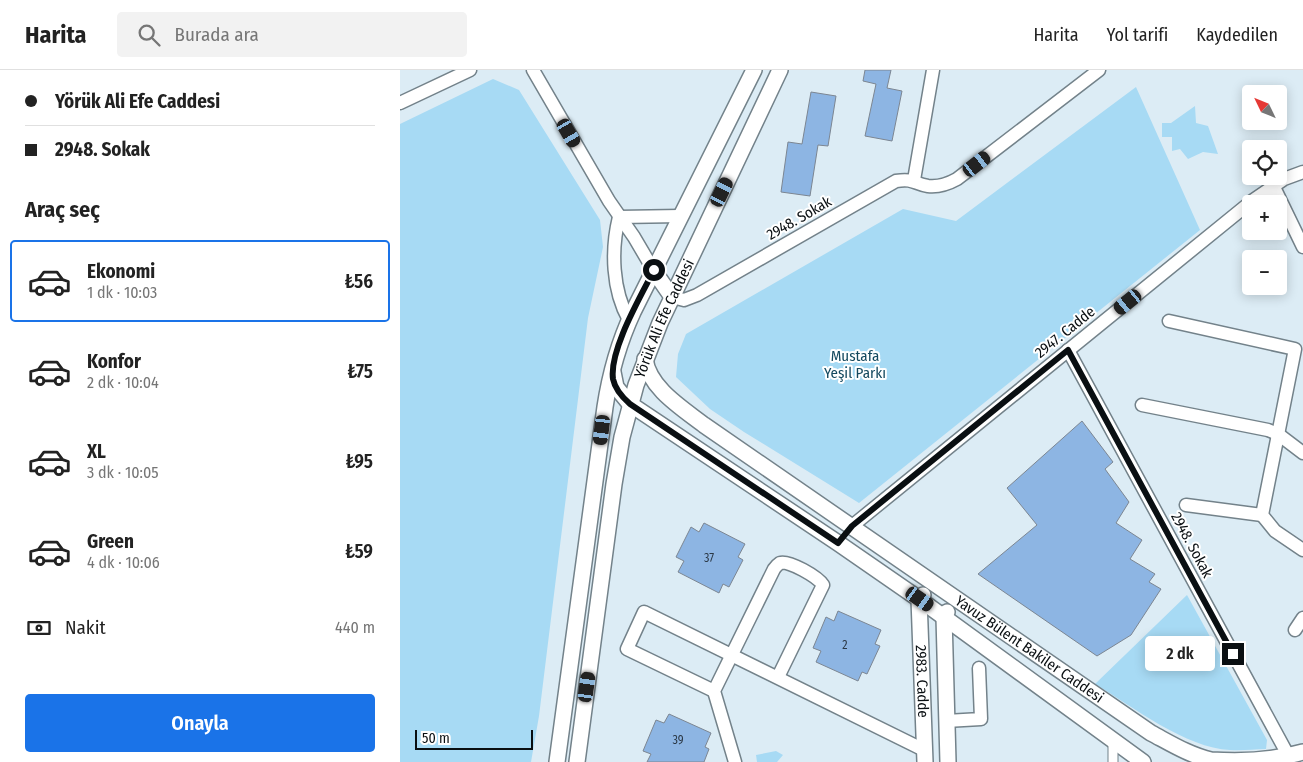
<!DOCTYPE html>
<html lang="tr">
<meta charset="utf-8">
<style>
:root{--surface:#fff;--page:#f2f2f2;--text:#222;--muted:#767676;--line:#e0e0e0;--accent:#1a73e8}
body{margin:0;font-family:"Fira Sans Condensed",sans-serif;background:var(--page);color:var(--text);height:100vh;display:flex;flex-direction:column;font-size:19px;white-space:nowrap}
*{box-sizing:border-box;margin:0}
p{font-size:16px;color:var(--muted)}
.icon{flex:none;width:28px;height:28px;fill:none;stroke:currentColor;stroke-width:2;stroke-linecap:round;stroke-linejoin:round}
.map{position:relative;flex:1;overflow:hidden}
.panel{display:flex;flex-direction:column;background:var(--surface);width:400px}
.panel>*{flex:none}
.top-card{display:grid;align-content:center;height:110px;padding:0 25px;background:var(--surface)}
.needle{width:32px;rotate:313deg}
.fabs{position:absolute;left:842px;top:15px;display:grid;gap:10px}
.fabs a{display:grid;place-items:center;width:45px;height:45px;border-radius:5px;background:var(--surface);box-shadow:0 2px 12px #0003;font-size:25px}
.scale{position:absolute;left:15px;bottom:12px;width:118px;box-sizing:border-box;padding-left:5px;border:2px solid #0a0f12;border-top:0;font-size:14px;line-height:18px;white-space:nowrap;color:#0a0f12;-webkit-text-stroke:4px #fff;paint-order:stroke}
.end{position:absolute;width:22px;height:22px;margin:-11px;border:6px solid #0a0f12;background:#fff;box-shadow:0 0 0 2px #fff}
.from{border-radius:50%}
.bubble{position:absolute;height:35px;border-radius:5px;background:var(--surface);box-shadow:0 2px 12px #0003;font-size:16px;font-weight:600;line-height:35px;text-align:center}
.car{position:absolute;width:15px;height:30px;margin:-15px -8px;border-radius:6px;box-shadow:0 0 4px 1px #0007;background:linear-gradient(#222 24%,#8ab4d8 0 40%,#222 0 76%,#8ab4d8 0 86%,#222 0)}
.top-card b{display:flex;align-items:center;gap:18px;height:48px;font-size:19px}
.top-card b+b{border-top:1px solid var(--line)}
.top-card i{width:12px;height:12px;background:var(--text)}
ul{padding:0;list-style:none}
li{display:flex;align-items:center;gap:15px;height:82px;margin:0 10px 8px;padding:0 15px;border:2px solid transparent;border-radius:5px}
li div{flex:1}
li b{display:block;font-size:19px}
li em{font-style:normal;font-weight:600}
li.active{border-color:var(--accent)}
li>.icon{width:45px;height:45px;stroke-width:1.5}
h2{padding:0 25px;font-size:22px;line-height:60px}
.pay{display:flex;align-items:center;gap:12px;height:55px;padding:0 25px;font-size:19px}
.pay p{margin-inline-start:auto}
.cta{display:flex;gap:10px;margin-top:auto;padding:10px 25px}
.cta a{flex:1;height:58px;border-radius:5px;background:var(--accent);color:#fff;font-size:20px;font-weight:600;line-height:58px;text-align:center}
header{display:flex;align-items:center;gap:30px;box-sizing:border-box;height:70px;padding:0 25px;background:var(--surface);border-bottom:1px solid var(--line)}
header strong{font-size:24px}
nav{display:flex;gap:28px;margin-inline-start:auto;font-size:18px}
.search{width:350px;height:45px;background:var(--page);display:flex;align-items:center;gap:12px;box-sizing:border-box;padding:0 18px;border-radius:5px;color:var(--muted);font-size:19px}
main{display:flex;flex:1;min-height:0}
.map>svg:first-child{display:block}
</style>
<header>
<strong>Harita</strong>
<div class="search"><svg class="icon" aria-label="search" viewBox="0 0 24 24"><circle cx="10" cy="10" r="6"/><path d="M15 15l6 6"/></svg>Burada ara</div>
<nav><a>Harita</a><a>Yol tarifi</a><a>Kaydedilen</a></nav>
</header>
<main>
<section class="panel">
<div class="top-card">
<b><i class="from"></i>Yörük Ali Efe Caddesi</b>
<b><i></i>2948. Sokak</b>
</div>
<h2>Araç seç</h2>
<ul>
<li class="active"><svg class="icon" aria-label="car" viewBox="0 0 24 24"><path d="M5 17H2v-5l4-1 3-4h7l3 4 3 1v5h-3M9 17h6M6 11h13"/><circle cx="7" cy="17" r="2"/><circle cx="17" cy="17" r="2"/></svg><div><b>Ekonomi</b><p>1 dk · 10:03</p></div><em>₺56</em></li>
<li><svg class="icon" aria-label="car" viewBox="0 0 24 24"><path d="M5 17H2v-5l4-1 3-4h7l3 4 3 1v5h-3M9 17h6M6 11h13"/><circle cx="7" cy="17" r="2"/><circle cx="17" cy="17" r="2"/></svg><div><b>Konfor</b><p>2 dk · 10:04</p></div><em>₺75</em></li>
<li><svg class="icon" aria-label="car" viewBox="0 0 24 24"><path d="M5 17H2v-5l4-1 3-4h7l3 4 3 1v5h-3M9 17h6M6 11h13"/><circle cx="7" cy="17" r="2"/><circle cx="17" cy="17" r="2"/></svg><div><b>XL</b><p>3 dk · 10:05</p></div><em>₺95</em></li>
<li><svg class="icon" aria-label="car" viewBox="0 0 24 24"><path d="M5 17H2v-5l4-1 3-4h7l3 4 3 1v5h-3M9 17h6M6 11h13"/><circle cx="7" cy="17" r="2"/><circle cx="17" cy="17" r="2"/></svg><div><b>Green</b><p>4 dk · 10:06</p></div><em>₺59</em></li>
</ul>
<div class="pay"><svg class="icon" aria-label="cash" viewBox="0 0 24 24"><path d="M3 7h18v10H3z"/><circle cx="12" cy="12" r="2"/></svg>Nakit<p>440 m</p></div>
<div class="cta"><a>Onayla</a></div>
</section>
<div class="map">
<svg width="903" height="692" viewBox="0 0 903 692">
<rect width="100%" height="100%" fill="#dcecf5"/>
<g fill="#a7daf4">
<path d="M93,9L119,20L200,150L203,177L188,248L139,646L131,692H0V54Z"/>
<path d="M736,17L800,160L459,433L344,362L310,339L276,307L278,284L286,264L503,139L556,151Z"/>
<path d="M795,36L796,53L808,56L818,84L803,82L788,89L780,79L772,81V67H762V53H771Z"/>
<path d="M787,525L867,670L866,679C854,679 842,681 830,680C786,678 733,637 695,614Z"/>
<path d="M376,681L383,685L377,692H357L356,685Z"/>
</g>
<g fill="#8db5e3" stroke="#7c8692">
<path d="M465,0H491L487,18L502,21L492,71L465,66L476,14L463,11Z"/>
<path d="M411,22L436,26L428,76L418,75L410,126L381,122L388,72L402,74Z"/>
<path d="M682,351L713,392L705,399L729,432L716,453L742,470L730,489L755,504L749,512L761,519L731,565L697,586L578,504L637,455L607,418Z"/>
<path d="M304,453L345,474L338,487L343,490L329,517L323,514L319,523L278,502L284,491L276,487L291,457L299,462Z"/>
<path d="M438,541L481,560L475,574L480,576L467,604L462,602L458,611L416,592L421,581L413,578L426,547L434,551Z"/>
<path d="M269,644L311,663L305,677L309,679L304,692H247L251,684L243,681L256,650L264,653Z"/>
</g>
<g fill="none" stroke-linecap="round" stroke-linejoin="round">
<defs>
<path id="pedestrian" d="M713,692V671"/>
<g id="minor">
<path d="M133,0L209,131L234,167L254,201"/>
<path d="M0,33L70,0"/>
<path d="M514,110L533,0"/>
<path d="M873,115L903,177"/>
<path d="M272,227L284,230L297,225L496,111C514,108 514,114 528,116C537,117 548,114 557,109L699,0"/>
<path d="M229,250C212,220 211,180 219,147L281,146"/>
<path d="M769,251L895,279L862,445L875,461L903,480"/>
<path d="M668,280L888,685"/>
<path d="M742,335L868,360L878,364L903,383"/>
<path d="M786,435L862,445"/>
<path d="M452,456L852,131L884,109L903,102"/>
<path d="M895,560L903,548"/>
<path d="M314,621L227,579L244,542L524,680"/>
<path d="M546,651L581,649L579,598"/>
<path d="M335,692L314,621L374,499C376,496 377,495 380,493C389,490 418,507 423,515L378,607"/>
</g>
<g id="tertiary">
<path d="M254,201L272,227"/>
<path id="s1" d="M245,289C249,318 282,338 304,355L751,663C770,673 789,685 811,690C840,692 875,690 903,682"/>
<path d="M213,302L216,317L230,334L438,473L519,529L743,692"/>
<path id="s2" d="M523,525L519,529L525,692"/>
<path d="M547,542L544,547L548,692"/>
<path d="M157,692L205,337C210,304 219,272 233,242L354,0"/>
<path id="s3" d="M177,692L214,414L222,367L236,315L260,253L380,0"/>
</g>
</defs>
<use href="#pedestrian" stroke="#73828a" stroke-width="11"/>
<use href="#minor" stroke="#73828a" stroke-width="15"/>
<use href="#tertiary" stroke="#73828a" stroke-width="18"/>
<use href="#pedestrian" stroke="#fff" stroke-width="9"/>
<use href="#minor" stroke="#fff" stroke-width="12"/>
<use href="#tertiary" stroke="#fff" stroke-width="15"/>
</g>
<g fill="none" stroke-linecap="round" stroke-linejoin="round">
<path stroke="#0a0f12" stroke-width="6" d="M254,200C241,226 209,280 213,309C215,319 222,327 230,334L438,473L452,456L668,280L833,584"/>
</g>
<g text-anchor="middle" stroke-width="4" stroke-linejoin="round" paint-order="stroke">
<g font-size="12" fill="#2b3846">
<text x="309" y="492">37</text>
<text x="445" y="579">2</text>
<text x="278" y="674">39</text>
</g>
<g font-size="15" fill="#0a0f12" stroke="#fff">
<text transform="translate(399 148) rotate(-30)" y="5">2948. Sokak</text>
<text dy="5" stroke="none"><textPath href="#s3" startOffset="454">Yörük Ali Efe Caddesi</textPath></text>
<text transform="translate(665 262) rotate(-39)" y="5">2947. Cadde</text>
<text transform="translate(792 475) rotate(62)" y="5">2948. Sokak</text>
<text dy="5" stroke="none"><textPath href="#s1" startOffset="486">Yavuz Bülent Bakiler Caddesi</textPath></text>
<text dy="5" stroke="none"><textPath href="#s2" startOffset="88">2983. Cadde</textPath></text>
</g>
<g font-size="15" fill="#14495f" stroke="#fff">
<text x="455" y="291">Mustafa<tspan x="455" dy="17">Yeşil Parkı</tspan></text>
</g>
</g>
</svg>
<div class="fabs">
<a><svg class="needle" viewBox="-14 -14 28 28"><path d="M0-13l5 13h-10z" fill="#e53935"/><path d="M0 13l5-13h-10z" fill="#767676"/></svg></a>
<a><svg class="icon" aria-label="locate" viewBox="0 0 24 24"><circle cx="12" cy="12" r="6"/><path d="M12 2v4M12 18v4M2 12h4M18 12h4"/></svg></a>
<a>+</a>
<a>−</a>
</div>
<div class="scale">50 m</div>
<i class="end from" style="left:254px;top:200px"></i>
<i class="end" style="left:833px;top:584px"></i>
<div class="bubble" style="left:745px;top:566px;width:70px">2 dk</div>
<i class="car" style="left:169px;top:63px;rotate:150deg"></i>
<i class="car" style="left:577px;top:94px;rotate:52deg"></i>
<i class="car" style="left:322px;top:122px;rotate:26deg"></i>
<i class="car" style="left:728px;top:232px;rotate:231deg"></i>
<i class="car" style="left:202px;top:360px;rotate:187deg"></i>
<i class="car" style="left:520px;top:529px;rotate:125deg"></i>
<i class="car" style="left:187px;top:617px;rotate:8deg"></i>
</div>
</main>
